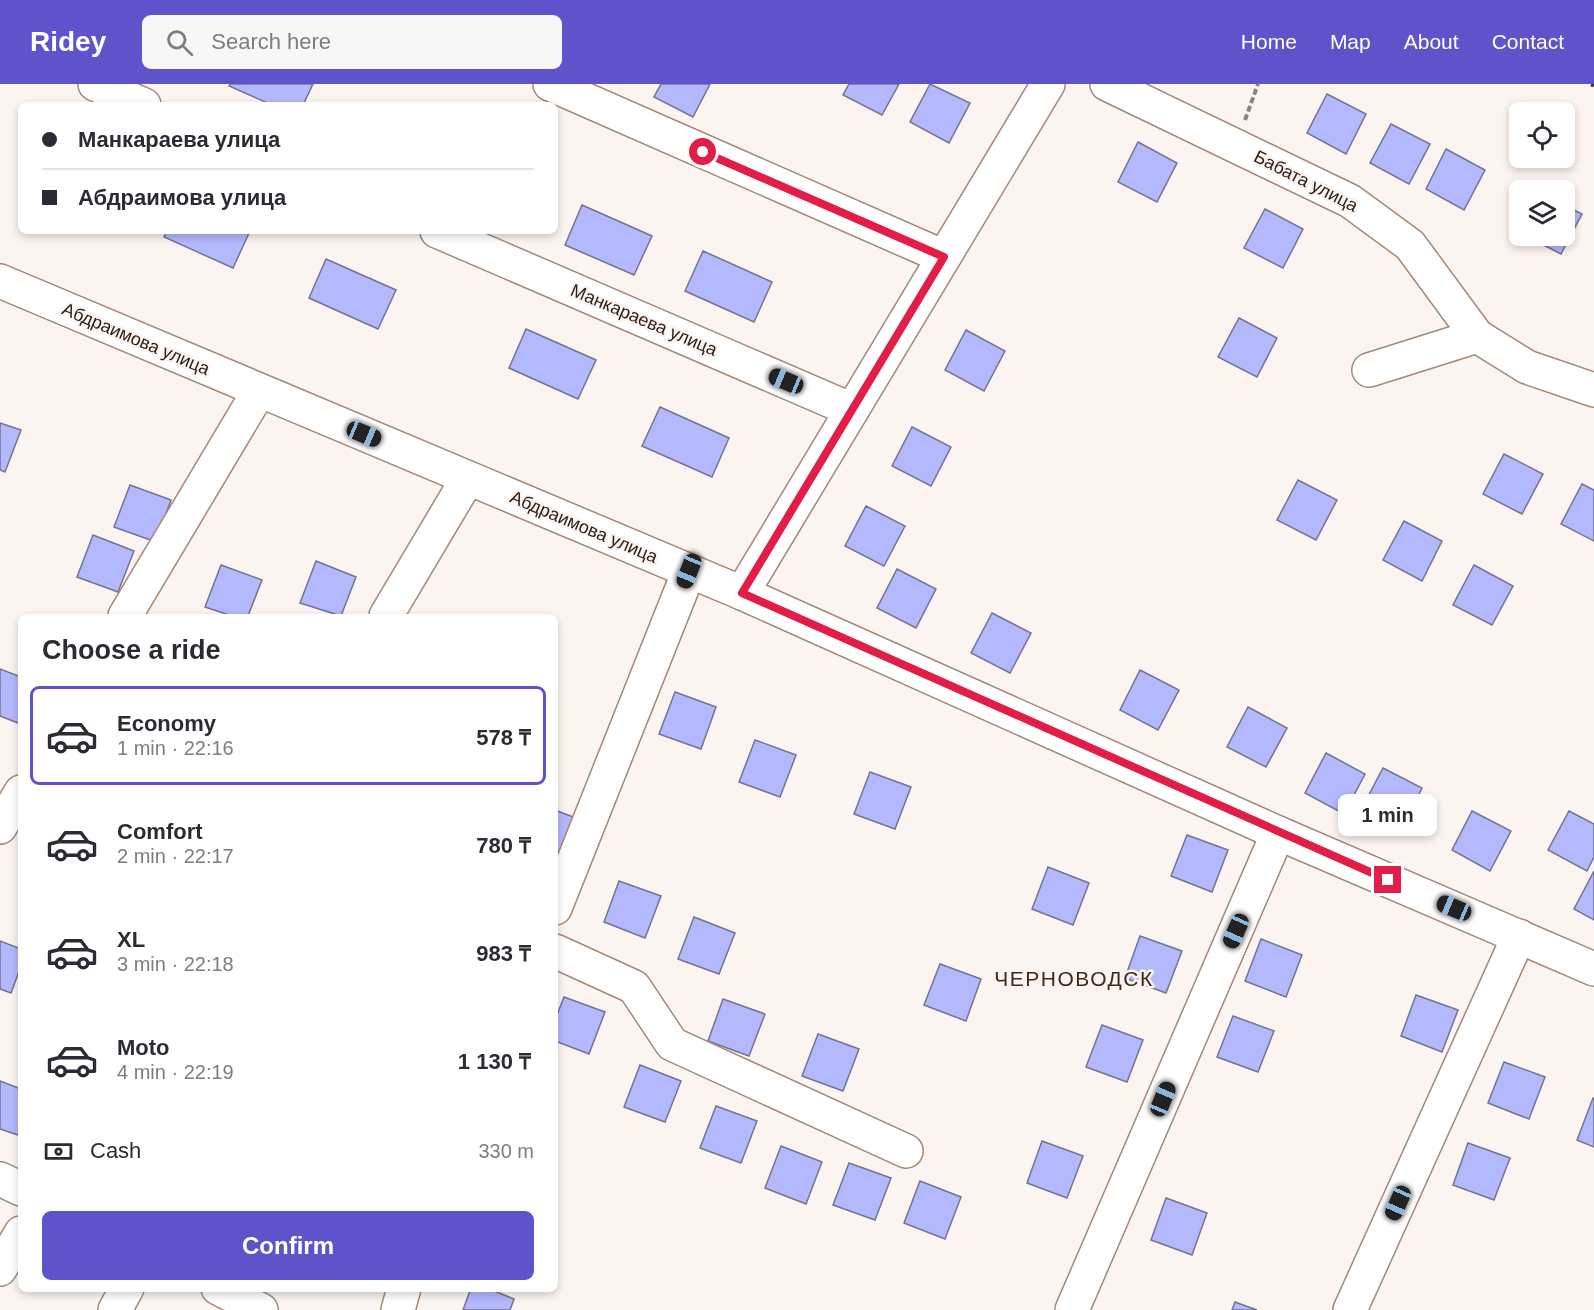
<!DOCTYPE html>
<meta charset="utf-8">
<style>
:root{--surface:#fff;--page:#f7f7f7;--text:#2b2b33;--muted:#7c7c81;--line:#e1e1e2;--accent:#5f53cb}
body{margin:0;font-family:Arial,sans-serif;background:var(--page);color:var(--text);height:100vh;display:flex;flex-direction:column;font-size:22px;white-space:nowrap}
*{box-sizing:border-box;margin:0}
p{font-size:20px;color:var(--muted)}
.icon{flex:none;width:33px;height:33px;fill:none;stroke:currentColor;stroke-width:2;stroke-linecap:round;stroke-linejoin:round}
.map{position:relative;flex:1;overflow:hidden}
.drawer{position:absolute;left:18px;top:530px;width:540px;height:678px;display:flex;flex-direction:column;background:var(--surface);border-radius:9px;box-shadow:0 3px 9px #0003}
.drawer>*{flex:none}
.top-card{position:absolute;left:18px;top:18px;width:540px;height:132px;border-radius:9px;box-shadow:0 3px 9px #0003;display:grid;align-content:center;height:132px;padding:0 24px;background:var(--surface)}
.fabs{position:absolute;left:1509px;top:18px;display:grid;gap:12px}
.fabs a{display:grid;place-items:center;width:66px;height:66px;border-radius:9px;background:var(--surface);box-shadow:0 3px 9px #0003;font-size:30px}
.end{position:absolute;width:27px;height:27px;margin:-14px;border:8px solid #e11d48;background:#fff;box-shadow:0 0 0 3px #fff}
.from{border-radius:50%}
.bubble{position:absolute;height:42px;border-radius:9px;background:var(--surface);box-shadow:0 3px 9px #0003;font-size:20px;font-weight:800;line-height:42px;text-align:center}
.car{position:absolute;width:18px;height:36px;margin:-18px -9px;border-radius:8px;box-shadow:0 0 4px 2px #0007;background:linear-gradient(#222 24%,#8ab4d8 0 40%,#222 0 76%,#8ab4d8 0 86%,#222 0)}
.top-card b{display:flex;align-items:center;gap:21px;height:57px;font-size:22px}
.top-card b+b{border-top:2px solid var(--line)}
.top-card i{width:15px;height:15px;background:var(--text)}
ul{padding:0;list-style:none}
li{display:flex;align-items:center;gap:18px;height:99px;margin:0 12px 9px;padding:0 12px;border:3px solid transparent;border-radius:9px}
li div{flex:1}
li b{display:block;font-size:22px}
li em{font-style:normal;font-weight:800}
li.selected{border-color:var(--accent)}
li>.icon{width:54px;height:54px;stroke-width:1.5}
h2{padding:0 24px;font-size:27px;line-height:72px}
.pay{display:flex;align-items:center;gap:15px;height:66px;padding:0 24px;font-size:22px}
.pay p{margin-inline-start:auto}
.button{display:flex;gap:12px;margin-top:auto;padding:12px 24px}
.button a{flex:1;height:69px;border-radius:9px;background:var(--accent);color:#fff;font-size:24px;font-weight:800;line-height:69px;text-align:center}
header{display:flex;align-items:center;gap:36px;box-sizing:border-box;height:84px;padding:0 30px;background:var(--accent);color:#fff}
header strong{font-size:28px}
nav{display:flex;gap:33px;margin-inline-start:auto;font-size:21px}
.search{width:420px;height:54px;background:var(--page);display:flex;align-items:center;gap:15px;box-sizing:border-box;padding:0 21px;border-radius:9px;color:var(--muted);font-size:22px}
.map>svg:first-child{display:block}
</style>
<header>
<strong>Ridey</strong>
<div class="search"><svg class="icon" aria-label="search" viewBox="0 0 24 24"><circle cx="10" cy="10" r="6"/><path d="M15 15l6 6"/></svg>Search here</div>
<nav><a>Home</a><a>Map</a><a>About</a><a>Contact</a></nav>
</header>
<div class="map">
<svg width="1594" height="1226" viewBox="0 0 1594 1226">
<rect width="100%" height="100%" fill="#fbf4f0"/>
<g fill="#b4b8fd" stroke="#727492" stroke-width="1.5">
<path d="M230,0H313L303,21H272L229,2Z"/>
<path d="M661,0H710L693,33L654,13Z"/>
<path d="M849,0H899L882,31L843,11Z"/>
<path d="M930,0L970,19L949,59L910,38Z"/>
<path d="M1327,10L1366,30L1346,70L1307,49Z"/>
<path d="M1391,40L1430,60L1409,100L1370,79Z"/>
<path d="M1138,58L1177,79L1157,118L1118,98Z"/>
<path d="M1446,65L1485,86L1464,126L1426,105Z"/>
<path d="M582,121L652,152L634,191L565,161Z"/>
<path d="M1564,121L1582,130L1561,170L1526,152H1564Z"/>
<path d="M1265,125L1303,145L1283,184L1244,164Z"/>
<path d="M167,147H250L233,184L164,153Z"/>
<path d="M703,167L772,198L754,238L685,207Z"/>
<path d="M326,175L396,206L378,245L309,214Z"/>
<path d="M1239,234L1277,254L1257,293L1218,273Z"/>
<path d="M526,245L596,276L578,315L509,284Z"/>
<path d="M966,246L1005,267L984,307L945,286Z"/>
<path d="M660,323L729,354L712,393L642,362Z"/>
<path d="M0,339L21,346L5,388L0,386Z"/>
<path d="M912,343L951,363L931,402L892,382Z"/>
<path d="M1504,370L1543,390L1522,430L1483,410Z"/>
<path d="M1298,396L1337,416L1316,456L1277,436Z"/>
<path d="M1582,400L1594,406V457L1561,440Z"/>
<path d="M130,401L171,416L156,458L114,443Z"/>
<path d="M866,422L905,442L884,482L845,462Z"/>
<path d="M1404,437L1442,457L1422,497L1383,476Z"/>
<path d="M93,451L134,467L118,508L77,493Z"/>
<path d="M316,477L356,493L341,532L300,519Z"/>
<path d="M221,481L262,496L248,532H232L205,523Z"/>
<path d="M1474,481L1513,502L1492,541L1453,521Z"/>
<path d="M897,485L936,505L916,544L877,524Z"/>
<path d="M992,529L1031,549L1010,589L971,569Z"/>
<path d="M0,585L21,593V632L18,639L0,632Z"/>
<path d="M1140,586L1179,606L1158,646L1120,626Z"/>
<path d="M675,608L716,623L701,665L659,650Z"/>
<path d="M1248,623L1287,644L1266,683L1227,663Z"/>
<path d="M755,656L796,671L780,713L739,698Z"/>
<path d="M1326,669L1365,690L1344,730L1305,709Z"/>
<path d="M1383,684L1422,704L1402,744L1362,724Z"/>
<path d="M870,688L911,703L895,745L854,730Z"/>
<path d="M555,726L581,736L565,778L555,774Z"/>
<path d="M1472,727L1511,747L1490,787L1452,766Z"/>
<path d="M1569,727L1594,740V773L1587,787L1548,766Z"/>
<path d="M1187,751L1228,766L1212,808L1171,792Z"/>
<path d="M1048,783L1089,799L1073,841L1032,825Z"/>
<path d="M1594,787V836L1574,825Z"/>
<path d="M619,797L661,812L645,854L604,838Z"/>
<path d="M694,833L735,849L719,890L678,875Z"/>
<path d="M1140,852L1182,867L1166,909L1125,894Z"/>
<path d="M1261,855L1302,871L1286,913L1245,897Z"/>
<path d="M0,857L21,865V882L11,909L0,905Z"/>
<path d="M940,880L981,895L966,937L924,921Z"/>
<path d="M1416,911L1458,926L1442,968L1401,952Z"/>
<path d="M564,913L605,928L589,970L555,957V936Z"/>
<path d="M723,915L765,930L749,972L708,957Z"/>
<path d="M1233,932L1274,947L1258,988L1217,973Z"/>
<path d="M1102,941L1143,956L1127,998L1086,983Z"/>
<path d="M818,950L859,965L843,1007L802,992Z"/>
<path d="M1504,978L1545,993L1529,1035L1488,1019Z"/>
<path d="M640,981L681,997L665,1038L624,1023Z"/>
<path d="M0,997L21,1005V1044L18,1051L0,1045Z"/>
<path d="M1593,1014L1594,1015V1063L1577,1056Z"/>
<path d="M716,1022L757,1037L741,1079L700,1064Z"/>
<path d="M1042,1057L1083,1072L1067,1114L1027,1099Z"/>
<path d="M1468,1059L1510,1074L1494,1116L1453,1101Z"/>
<path d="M781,1062L822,1078L806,1120L765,1104Z"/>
<path d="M849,1079L891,1094L875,1136L833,1121Z"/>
<path d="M920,1097L961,1113L945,1155L904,1139Z"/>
<path d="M1166,1114L1207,1129L1192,1171L1151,1156Z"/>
<path d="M471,1204H487L514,1215L510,1226H463Z"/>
<path d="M1235,1218L1257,1226H1232Z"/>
</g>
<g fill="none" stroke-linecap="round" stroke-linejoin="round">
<defs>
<g id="minor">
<path d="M95,0L144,21"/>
<path d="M550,0L944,173"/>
<path d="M1107,0L1350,117L1410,161L1477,252L1527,283L1594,306"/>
<path d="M437,147L852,326"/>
<path d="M0,197L742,509L1278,749L1594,885"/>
<path d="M1369,286L1477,252"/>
<path d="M742,509L1048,0"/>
<path d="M125,532L259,307"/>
<path d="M386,532L468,394"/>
<path d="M0,743L21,708"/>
<path d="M555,824L689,487"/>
<path d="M555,867L634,903L672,960L906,1067"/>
<path d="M0,1095L21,1105"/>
<path d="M0,1185L21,1149"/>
<path d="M218,1204L261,1226"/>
<path d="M115,1226L127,1204"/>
<path d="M398,1226L404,1204"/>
<path d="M1072,1226L1278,749"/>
<path d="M1350,1226L1519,852"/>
</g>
</defs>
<use href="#minor" stroke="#a68875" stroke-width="36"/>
<path stroke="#8c837d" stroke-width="4" stroke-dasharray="6 3" stroke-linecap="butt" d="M1245,36L1258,0"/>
<use href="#minor" stroke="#fff" stroke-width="33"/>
<path stroke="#443831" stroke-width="4.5" stroke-dasharray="10 10" stroke-linecap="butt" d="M1591,0L1594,1"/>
</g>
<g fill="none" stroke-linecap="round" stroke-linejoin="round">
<path stroke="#e11d48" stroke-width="8" d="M703,68L944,173L742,509L1388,796"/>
</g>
<g text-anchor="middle" stroke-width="5" stroke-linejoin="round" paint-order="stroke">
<g font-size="18" fill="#2b1f17" stroke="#fbf4f0">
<text transform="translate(1306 97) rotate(27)" y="6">Бабата улица</text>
<text transform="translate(644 236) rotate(23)" y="6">Манкараева улица</text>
<text transform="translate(136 255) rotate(23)" y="6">Абдраимова улица</text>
<text transform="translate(584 443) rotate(23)" y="6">Абдраимова улица</text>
</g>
<g font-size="21" letter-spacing="1.5" fill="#412919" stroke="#fbf4f0">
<text x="1074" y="902">ЧЕРНОВОДСК</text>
</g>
</g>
</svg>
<div class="fabs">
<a><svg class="icon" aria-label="locate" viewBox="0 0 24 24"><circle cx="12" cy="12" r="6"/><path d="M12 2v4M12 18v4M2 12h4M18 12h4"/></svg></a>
<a><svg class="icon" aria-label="layers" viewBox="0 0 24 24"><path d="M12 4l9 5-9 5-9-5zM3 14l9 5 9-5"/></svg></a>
</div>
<i class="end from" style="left:703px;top:68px"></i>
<i class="end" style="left:1388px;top:796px"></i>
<div class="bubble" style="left:1338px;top:710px;width:99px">1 min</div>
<i class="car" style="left:786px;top:297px;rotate:293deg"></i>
<i class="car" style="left:364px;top:350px;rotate:113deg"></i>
<i class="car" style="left:689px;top:487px;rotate:202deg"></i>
<i class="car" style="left:1454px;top:824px;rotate:293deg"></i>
<i class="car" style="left:1236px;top:847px;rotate:204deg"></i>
<i class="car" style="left:1163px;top:1015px;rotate:23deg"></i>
<i class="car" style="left:1398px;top:1119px;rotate:204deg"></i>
<div class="top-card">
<b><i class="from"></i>Манкараева улица</b>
<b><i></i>Абдраимова улица</b>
</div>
<section class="drawer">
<h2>Choose a ride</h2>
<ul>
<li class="selected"><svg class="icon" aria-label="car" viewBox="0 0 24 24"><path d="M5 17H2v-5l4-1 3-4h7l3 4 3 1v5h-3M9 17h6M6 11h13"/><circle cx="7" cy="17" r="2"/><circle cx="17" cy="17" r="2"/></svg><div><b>Economy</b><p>1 min · 22:16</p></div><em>578 ₸</em></li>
<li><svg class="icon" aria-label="car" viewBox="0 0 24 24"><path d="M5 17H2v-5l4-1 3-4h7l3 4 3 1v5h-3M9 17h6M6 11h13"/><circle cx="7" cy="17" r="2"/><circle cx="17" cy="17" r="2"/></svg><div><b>Comfort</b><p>2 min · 22:17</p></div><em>780 ₸</em></li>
<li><svg class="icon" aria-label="car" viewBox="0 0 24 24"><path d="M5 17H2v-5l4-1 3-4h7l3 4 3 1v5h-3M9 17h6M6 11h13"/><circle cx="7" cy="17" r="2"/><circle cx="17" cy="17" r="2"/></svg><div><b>XL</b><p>3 min · 22:18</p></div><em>983 ₸</em></li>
<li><svg class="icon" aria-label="car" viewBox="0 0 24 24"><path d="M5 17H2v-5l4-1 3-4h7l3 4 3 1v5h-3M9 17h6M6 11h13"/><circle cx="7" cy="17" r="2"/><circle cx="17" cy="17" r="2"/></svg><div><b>Moto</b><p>4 min · 22:19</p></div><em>1 130 ₸</em></li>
</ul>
<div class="pay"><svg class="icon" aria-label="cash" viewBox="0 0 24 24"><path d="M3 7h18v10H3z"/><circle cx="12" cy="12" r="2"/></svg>Cash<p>330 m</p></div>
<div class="button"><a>Confirm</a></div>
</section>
</div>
